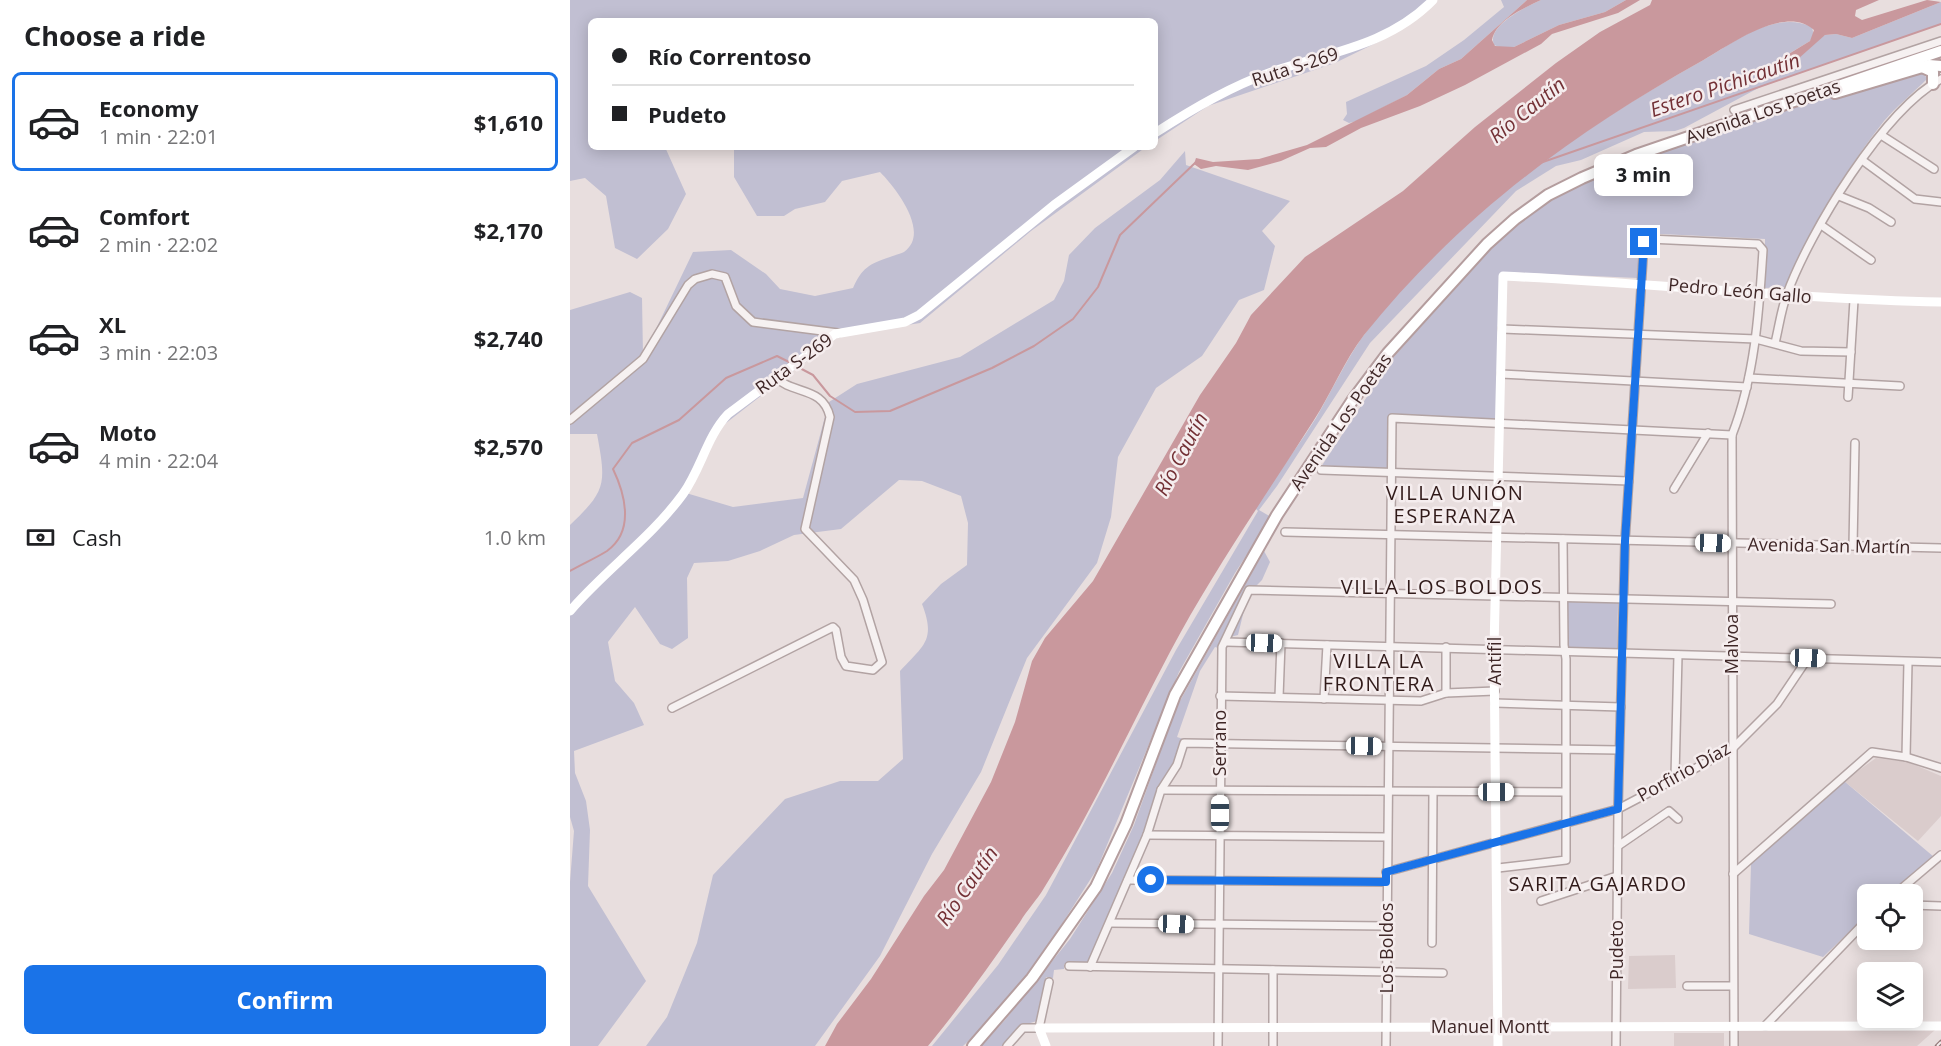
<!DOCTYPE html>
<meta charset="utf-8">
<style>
:root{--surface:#fff;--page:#f2f2f2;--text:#202124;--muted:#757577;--line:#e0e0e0;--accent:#1a73e8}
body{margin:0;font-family:"Open Sans",sans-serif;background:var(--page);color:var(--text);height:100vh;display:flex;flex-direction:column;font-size:22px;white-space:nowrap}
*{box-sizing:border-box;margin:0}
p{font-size:20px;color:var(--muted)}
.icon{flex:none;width:33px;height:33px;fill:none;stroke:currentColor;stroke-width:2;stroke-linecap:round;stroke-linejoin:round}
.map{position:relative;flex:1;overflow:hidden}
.panel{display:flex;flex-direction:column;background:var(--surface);width:570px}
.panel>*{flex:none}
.hud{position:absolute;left:18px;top:18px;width:570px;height:132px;border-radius:9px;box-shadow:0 3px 15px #0003;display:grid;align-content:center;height:132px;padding:0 24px;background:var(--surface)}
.tools{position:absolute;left:1287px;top:884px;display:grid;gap:12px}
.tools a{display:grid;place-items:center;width:66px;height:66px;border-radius:9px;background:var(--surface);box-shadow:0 3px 15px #0003;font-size:30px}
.end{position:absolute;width:27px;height:27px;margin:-14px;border:8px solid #1a73e8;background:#fff;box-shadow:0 0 0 3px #fff}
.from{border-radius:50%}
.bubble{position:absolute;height:42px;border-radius:9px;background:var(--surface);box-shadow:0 3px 15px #0003;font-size:20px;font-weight:700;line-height:42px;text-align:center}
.car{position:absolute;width:18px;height:36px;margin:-18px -9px;border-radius:8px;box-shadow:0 0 4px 2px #0007;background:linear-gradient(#fff 24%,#345 0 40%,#fff 0 76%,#345 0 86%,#fff 0)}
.hud b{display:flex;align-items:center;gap:21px;height:57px;font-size:22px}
.hud b+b{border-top:2px solid var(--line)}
.hud i{width:15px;height:15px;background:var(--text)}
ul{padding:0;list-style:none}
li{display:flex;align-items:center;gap:18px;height:99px;margin:0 12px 9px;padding:0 12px;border:3px solid transparent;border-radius:9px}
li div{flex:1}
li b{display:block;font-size:22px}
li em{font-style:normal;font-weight:700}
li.current{border-color:var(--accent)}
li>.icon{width:54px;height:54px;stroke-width:1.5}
h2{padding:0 24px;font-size:27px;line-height:72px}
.pay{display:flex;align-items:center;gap:15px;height:66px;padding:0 24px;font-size:22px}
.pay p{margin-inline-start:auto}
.action{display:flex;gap:12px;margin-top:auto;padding:12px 24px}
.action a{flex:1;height:69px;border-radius:9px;background:var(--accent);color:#fff;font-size:24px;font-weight:700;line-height:69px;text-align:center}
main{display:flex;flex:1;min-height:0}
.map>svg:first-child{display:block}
</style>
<main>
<section class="panel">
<h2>Choose a ride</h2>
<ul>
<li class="current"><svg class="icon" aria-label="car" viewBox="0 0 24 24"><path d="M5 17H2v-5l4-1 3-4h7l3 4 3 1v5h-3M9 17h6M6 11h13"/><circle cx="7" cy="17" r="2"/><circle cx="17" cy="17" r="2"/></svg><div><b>Economy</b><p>1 min · 22:01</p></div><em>$1,610</em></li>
<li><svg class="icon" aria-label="car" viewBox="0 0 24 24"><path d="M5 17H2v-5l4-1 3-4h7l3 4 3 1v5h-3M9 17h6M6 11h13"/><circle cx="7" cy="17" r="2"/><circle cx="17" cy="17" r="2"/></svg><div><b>Comfort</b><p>2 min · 22:02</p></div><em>$2,170</em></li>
<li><svg class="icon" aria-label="car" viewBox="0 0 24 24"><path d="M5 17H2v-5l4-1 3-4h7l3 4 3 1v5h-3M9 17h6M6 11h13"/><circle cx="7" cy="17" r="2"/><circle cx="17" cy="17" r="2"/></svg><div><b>XL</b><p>3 min · 22:03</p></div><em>$2,740</em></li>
<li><svg class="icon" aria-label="car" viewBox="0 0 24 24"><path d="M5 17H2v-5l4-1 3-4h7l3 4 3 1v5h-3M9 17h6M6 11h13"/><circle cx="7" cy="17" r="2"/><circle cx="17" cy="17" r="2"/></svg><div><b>Moto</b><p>4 min · 22:04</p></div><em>$2,570</em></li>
</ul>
<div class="pay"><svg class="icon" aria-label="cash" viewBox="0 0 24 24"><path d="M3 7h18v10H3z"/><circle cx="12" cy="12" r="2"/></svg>Cash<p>1.0 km</p></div>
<div class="action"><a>Confirm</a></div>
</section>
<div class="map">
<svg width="1371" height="1046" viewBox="0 0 1371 1046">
<rect width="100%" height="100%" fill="#e8dede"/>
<g fill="#dacccc">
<path d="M1306,758L1338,762L1371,776V816L1348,841L1274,781Z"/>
<path d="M1105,955L1106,988L1058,989L1059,956Z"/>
<path d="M1169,1030H1365L1347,1046H1168Z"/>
<rect x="1104" y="1033" width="50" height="13"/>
</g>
<g fill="#c1bfd2">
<path d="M0,0H866L812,40L765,63L638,106L585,141V21H21V147H95L116,194L98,229L67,259L45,248L36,196L15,178L0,181Z"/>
<path d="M931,0H957L891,59L869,69L837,95L787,121L779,123L773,120L777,114L776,102L856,66L894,40L934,7Z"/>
<path d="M971,0H1056L1035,12L989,25L944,47L932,48L924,45C916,26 957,6 971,0Z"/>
<path d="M1371,2V23L1368,25L1194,85L1114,128L1105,131L1074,132L1011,160L986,166L946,191L800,343L707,486L689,510L701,517L665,573L609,672L527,869L460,974L433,1009L393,1046H362L428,965L476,895L606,650L688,511L685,508C704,477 727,449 746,418C761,392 774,364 791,339C878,220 1003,133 1130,62C1162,44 1204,9 1242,27L1244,37L1240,41L1202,64L1255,35L1266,34L1282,38Z"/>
<path d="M1353,72L1357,79C1343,93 1327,106 1314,121C1274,171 1242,228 1217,287L1195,288V239L1070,233L1068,278L932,272L927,419L820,417V468L751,467L821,360L916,254L920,246L983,197L1055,162L1239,101L1278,95Z"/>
<path d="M164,147H576L461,231L350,323L268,336L151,427L116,493L163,507L233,498L259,402L287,384L390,357L484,300L494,281L499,255L525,228L590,180L615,151L616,165L720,201L692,231L705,246L694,290L669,300L632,356L586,388L548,457L541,517L527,563L457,658L411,772L362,854L310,956L245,1046H76L97,1017L127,943L143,875L215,799L270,781H308L333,759L330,671C354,645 366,640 352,604L371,584L397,565L398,523L391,496L352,481L329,480L271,529L224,535L190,551L158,561L124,563L117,578L118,638L102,649L90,644L65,607L38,642L45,681L64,703L74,725L4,751L5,773L16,801L20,830L18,886L76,981L28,1046H0V882L4,831L0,817V525C37,490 36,483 27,434H0V310L60,292L72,298L73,356L123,252L161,250L196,274L210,289L245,296L283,288C292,268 299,264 320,257C324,255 331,254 334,252C361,233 326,188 310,172L272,181L255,202L225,209L214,216H187L164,177Z"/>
<path d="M694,551L700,562L692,580L678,594L668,635L652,639L648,648L645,647L630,671L607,737L613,739L537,922L516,965L494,964V969L484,970L483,978L476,977L467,1021L450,1026L433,1046H411L435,1020L500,939L542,873L564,825L606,708Z"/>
<path d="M997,602L1048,603L1047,649L996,648Z"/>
<path d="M1274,781L1364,857L1320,894H1298L1297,915L1253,957L1179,934L1181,864Z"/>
</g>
<g fill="#c9989d">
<path d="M957,0H971C954,8 926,20 922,40L925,46L944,47L989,25L1035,12L1056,0H1070L1048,13L982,34L971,44L895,85L850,106L791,128L756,147L740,148L711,161L678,170L646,166L631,169L624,164L626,158L643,162L689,159L737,145L837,95L869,69L891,59Z"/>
<path d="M1082,0H1309L1286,10L1285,16L1292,20L1357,0L1371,2L1282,38L1266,34L1255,35L1228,59L1203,71L1199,66L1240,41L1244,30C1215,3 1157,47 1130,62C1000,135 888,218 794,335C774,361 762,392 744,420C695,497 643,571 600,652C558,731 522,812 474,888C467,900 457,910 450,922C420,965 391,1006 358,1046H255L267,1024L301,979L354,896L374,870L421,782L445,722L462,661L475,638L523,581L630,395L666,343L681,315L735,257L833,191L905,127L986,63L1030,32L1080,5Z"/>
</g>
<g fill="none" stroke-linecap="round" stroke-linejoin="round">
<g stroke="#c9989d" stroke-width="2">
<path d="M970,163L1371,24"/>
<path d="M226,366L243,375L260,396L285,412L320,411L422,368L464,346L503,319L528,287L550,235L626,162"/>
<path d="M0,571C12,564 26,558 37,551C65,531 55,494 43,469L62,443L109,420L156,378L207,356L221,363"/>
</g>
<defs>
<g id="street">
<path d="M1164,110L1371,41"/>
<path d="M1311,135L1364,169"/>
<path d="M1292,160L1345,199L1371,202"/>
<path d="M1269,196L1299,208L1321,222"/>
<path d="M1251,225L1301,260"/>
<path d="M932,329L1186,339L1231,351L1281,352"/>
<path d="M1205,343C1209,327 1211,310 1217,294C1240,231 1313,111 1371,79"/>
<path d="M931,374L1177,387"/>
<path d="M1179,378L1330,386"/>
<path d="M1278,397L1284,300"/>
<path d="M0,420L73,359L118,285L125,279L142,274L155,277L166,306L183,322L268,333"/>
<path d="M751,470L1059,481"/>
<path d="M1104,489L1138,433"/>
<path d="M715,532L1371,548"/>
<path d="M1283,546L1285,443"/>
<path d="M656,642L1371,662"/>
<path d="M876,647V693"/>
<path d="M650,696L851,701L876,693L925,691"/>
<path d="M709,697L711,643"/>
<path d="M754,699L757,645"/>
<path d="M925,703L1051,707"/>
<path d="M102,708L263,627L266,630L271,657L276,666L303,670L312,662L293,600L284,580L235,529L260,417C253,386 223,395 205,377"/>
<path d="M1336,757L1338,662"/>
<path d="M1105,777L1108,655"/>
<path d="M591,790L994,792"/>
<path d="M577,835L817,837"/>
<path d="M1048,846L1099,811L1108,819"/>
<path d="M928,868L996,860V659L994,645L993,539"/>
<path d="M816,872L1048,809L1162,749L1207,704L1238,658"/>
<path d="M1163,874L1302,752L1336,757L1371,768"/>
<path d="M558,880L816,882"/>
<path d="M1325,894L1371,855"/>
<path d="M971,901L1047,876"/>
<path d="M1342,905L1371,906"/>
<path d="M540,923L816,926"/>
<path d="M862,943L863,792"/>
<path d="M499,966L873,973"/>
<path d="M520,967L577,835L591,790L607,765L614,743L1049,750"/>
<path d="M1117,986H1163"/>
<path d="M1195,1026L1298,919"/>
<path d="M437,1046L453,1028H469L479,982"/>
<path d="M648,1046L652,647L679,590L1261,604"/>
<path d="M703,1046V970"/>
<path d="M816,1046L822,418L1162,435"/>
<path d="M1046,1046L1048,809L1055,541L1074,242L1079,239L1188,244L1193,250C1189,312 1185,376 1162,435L1164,1046"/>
</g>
<g id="primary">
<path d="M1352,67L1363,72V84"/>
<path d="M1265,93L1359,65L1371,66"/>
<path d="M403,1046L462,978L526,887L556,824L605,695L707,515L782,401L818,353L917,244L945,219L978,195L1012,178L1066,155L1371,51"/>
</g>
</defs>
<use href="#street" stroke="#b2a3a3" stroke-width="10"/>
<use href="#primary" stroke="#b49d9e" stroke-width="14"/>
<use href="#street" stroke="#f6f1f1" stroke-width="7"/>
<g stroke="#fff" stroke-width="9">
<path d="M585,133C624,108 663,85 707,70C763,52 820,44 863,0"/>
<path d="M0,611C35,570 81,538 113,494C131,469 137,436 158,414L265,334L335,322L349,315L484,205L564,147"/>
<path d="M476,1046L469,1028L1371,1026"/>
<path d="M928,1046L924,648L933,276C1079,283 1225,299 1371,302"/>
</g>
<use href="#primary" stroke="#fff" stroke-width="10"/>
<defs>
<path id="rail" d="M1367,1046L1371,1042"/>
</defs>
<use href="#rail" stroke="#927777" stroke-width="4.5"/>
<use href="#rail" stroke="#f5edee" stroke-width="2" stroke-dasharray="7" stroke-linecap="butt"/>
</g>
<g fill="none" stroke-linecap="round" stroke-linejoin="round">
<path stroke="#1a73e8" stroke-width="8" d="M581,880L816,882V872L1048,809L1055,541L1074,242"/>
</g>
<g text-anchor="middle" stroke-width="5" stroke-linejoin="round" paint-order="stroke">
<g font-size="18" fill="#3f2727" stroke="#f5edee">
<text transform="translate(725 67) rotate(-18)" y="6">Ruta S-269</text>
<text transform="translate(1193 112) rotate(-19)" y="6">Avenida Los Poetas</text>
<text transform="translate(1170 291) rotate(5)" y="6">Pedro León Gallo</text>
<text transform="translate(224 364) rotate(-36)" y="6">Ruta S-269</text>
<text transform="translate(771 422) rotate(-55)" y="6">Avenida Los Poetas</text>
<text transform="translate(1259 546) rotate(1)" y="6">Avenida San Martín</text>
<text transform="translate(1162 644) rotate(-90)" y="6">Malvoa</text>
<text transform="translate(925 661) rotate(-90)" y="6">Antifil</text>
<text transform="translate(650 743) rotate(-90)" y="6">Serrano</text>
<text transform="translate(1114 772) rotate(-29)" y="6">Porfirio Díaz</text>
<text transform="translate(817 948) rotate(-90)" y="6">Los Boldos</text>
<text transform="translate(1047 950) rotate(-90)" y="6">Pudeto</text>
<text x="920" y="1033">Manuel Montt</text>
</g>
<g font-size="20" font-style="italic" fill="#733035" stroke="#f5edee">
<text transform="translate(1155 85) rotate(-19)" y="7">Estero Pichicautín</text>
<text transform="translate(957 110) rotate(-39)" y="7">Río Cautín</text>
<text transform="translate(611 454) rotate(-62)" y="7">Río Cautín</text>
<text transform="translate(397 886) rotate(-55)" y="7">Río Cautín</text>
</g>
<g font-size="20" letter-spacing="1.5" fill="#301a19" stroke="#f5edee">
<text x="885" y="500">VILLA UNIÓN<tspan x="885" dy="23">ESPERANZA</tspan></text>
<text x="872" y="594">VILLA LOS BOLDOS</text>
<text x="809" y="668">VILLA LA<tspan x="809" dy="23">FRONTERA</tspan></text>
<text x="1028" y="891">SARITA GAJARDO</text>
</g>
</g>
</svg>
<div class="tools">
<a><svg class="icon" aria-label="locate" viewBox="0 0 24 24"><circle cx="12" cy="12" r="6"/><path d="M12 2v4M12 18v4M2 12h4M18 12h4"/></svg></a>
<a><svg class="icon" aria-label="layers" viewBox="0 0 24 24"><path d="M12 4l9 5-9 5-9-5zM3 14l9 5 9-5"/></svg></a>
</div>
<i class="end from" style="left:581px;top:880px"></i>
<i class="end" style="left:1074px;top:242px"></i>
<div class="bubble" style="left:1024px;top:154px;width:99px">3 min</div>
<i class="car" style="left:1143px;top:543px;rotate:92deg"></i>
<i class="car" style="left:694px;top:643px;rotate:92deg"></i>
<i class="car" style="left:1238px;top:658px;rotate:92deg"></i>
<i class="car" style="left:794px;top:746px;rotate:91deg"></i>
<i class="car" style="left:926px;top:792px;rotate:90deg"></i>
<i class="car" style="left:650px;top:813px;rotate:0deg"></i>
<i class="car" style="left:606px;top:924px;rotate:92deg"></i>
<div class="hud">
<b><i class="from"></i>Río Correntoso</b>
<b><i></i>Pudeto</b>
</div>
</div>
</main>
